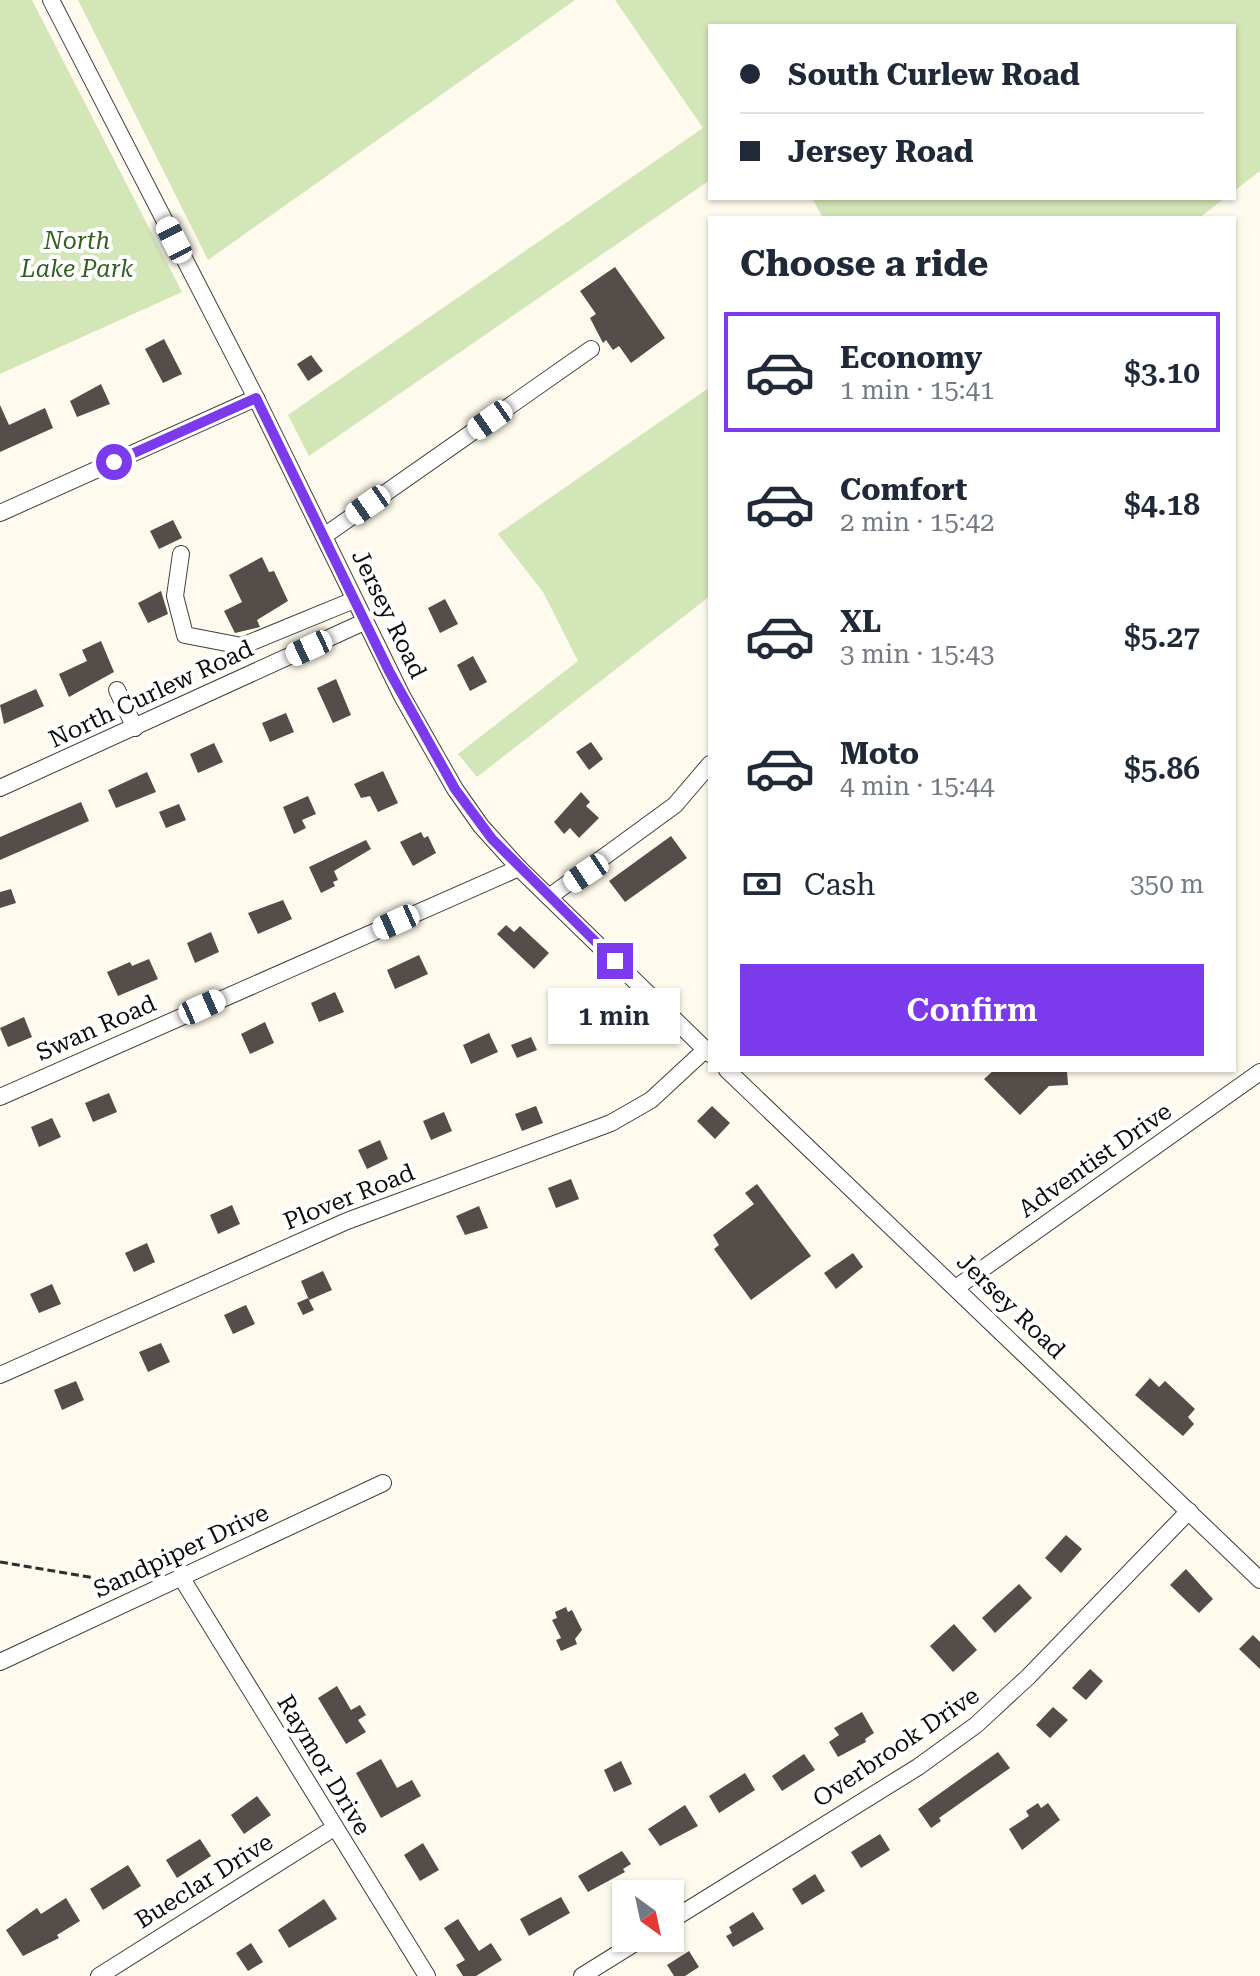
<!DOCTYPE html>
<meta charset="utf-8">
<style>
:root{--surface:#fff;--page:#f6f6f7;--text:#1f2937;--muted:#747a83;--line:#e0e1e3;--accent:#7c3aed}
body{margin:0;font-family:"Roboto Serif",serif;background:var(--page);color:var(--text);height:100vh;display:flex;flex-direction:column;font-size:30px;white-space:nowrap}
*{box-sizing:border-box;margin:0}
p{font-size:26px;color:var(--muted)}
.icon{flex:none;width:44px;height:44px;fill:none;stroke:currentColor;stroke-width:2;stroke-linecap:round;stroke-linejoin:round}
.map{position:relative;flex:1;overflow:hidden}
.sheet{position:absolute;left:708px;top:216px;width:528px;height:856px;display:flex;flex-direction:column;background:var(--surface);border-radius:0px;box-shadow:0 2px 6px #0004}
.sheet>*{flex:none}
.banner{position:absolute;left:708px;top:24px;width:528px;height:176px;border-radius:0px;box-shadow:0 2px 6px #0004;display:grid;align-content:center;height:176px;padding:0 32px;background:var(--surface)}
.needle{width:52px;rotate:147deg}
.buttons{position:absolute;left:612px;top:1880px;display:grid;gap:16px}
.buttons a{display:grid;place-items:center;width:72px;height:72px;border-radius:0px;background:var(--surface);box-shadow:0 2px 6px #0004;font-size:40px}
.end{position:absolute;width:36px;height:36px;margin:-18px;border:10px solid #7c3aed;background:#fff;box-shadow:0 0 0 4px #fff}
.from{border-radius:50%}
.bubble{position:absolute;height:56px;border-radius:0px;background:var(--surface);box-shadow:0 2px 6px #0004;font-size:26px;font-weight:600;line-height:56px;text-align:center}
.car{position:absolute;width:24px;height:48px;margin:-24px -12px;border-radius:10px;box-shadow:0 0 6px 2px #0007;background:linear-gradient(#fff 24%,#345 0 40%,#fff 0 76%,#345 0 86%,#fff 0)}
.banner b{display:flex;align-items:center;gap:28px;height:76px;font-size:30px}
.banner b+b{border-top:2px solid var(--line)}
.banner i{width:20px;height:20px;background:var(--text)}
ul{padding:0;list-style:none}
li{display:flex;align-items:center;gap:24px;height:120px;margin:0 16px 12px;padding:0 16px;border:4px solid transparent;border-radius:0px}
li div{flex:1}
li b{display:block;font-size:30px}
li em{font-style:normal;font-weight:600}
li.on{border-color:var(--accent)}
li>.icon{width:72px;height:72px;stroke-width:1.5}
h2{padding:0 32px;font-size:36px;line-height:96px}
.pay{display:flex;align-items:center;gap:20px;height:88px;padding:0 32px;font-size:30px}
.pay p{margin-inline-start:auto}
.cta{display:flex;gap:16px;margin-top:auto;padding:16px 32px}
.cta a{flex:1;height:92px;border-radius:0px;background:var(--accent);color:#fff;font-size:32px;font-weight:600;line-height:92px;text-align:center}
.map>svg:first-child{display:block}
</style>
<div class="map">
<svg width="1260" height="1976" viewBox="0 0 1260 1976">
<rect width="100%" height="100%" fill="#fefaed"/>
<g fill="#d3e6b8">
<path d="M0,0H32L182,292L0,374Z"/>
<path d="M78,0H575L208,260Z"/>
<path d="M615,0H1260V171L1234,191V26H710V180L309,456L288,415L703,128Z"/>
<path d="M812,198H1225L1199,218H823Z"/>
<path d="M710,387V596L477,777L458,754L578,661L543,592L498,534Z"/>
</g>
<g fill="#544d49">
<path d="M615,267L665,338L631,363L619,346L613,350L606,340L603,343L590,318L596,314L580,291Z"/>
<path d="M164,339L182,374L163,383L145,349Z"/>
<path d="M311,355L323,371L308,381L297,364Z"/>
<path d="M101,384L110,404L77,417L70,401Z"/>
<path d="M0,405L9,425L45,408L53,428L0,452Z"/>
<path d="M173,520L182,538L159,549L150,531Z"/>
<path d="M262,557L269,572L274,571L288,601L257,620L260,627L235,633L224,611L242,602L229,575Z"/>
<path d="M161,591L168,614L148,623L138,603Z"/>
<path d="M445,599L458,624L440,633L428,608Z"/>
<path d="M101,641L114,672L69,697L59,674L87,661L82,650Z"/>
<path d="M473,656L487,682L470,691L457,665Z"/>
<path d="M336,679L351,715L333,723L317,688Z"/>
<path d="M36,689L44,706L4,724L0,705Z"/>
<path d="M286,713L294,732L270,742L262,723Z"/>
<path d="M591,742L603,759L589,770L576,752Z"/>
<path d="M214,743L223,762L198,773L190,754Z"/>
<path d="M383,771L398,803L378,812L370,796L361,798L354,784Z"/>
<path d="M147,772L156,792L116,808L108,790Z"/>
<path d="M581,792L590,802L586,806L599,818L579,838L570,828L564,834L554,822Z"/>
<path d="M308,796L316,814L302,820L306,828L294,834L283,807Z"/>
<path d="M81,802L89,821L0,860V837Z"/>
<path d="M179,804L186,820L166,828L159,812Z"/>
<path d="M421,832L424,838L428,836L436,853L413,866L400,842Z"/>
<path d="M671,836L687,858L625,902L609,881Z"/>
<path d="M366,840L371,849L334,871L338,880L333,882L335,886L321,893L309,867Z"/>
<path d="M11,889L16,903L0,908V892Z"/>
<path d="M283,900L292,919L258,934L248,913Z"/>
<path d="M506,925L514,932L520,926L549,953L534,969L497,934Z"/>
<path d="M211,932L219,952L195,963L187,943Z"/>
<path d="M419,955L428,974L395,989L387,970Z"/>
<path d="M149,959L158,979L118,996L107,972L130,962L132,966Z"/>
<path d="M335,992L344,1012L319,1022L311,1003Z"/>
<path d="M617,1004L629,1018L603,1041L591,1027Z"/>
<path d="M24,1017L32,1037L8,1047L0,1028Z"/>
<path d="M265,1022L274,1043L250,1054L241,1034Z"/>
<path d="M489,1033L498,1052L471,1064L463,1045Z"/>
<path d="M531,1037L537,1050L517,1058L511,1045Z"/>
<path d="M994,1070L1067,1071L1068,1085L1049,1086L1020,1115L984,1079Z"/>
<path d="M109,1093L117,1112L93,1122L85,1103Z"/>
<path d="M536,1106L543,1123L522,1131L515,1114Z"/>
<path d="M712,1106L730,1123L715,1139L697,1121Z"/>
<path d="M444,1112L452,1131L431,1140L423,1121Z"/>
<path d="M52,1118L61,1137L39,1147L31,1127Z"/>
<path d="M380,1140L388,1159L367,1169L358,1150Z"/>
<path d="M571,1179L579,1199L556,1208L548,1188Z"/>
<path d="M757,1184L811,1256L751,1300L714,1249L719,1245L713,1235L754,1204L745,1193Z"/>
<path d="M232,1205L240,1224L218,1234L210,1215Z"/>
<path d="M479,1206L488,1228L465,1235L456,1216Z"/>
<path d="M147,1243L155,1262L134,1272L125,1253Z"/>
<path d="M853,1253L863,1267L836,1289L824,1273Z"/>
<path d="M323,1271L332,1290L309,1300L301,1281Z"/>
<path d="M52,1284L61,1304L39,1313L30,1294Z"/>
<path d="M308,1298L314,1310L303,1315L297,1303Z"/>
<path d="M246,1305L255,1324L233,1334L224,1315Z"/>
<path d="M161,1343L170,1362L148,1372L139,1352Z"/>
<path d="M1150,1378L1159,1387L1165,1381L1195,1409L1188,1417L1194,1424L1183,1436L1135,1395Z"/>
<path d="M76,1381L84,1400L62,1410L54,1390Z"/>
<path d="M1066,1535L1082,1549L1061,1573L1045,1558Z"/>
<path d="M1186,1569L1213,1599L1199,1613L1170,1585Z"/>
<path d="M1019,1584L1032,1598L995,1633L982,1618Z"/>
<path d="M566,1607L568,1612L572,1610L582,1630L575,1639L577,1644L561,1651L556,1640L561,1638L552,1620L557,1618L555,1612Z"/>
<path d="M954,1624L977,1650L953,1672L930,1646Z"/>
<path d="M1253,1635L1260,1642V1669L1239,1649Z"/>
<path d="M1090,1669L1103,1681L1086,1700L1072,1688Z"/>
<path d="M337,1686L351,1710L360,1705L366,1715L358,1720L366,1732L346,1744L318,1698Z"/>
<path d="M1053,1707L1068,1720L1050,1738L1036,1725Z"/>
<path d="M862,1712L874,1733L865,1739L866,1742L838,1757L829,1742L839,1735L834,1728Z"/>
<path d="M998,1752L1010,1768L939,1818L941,1821L931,1828L918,1809Z"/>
<path d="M804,1754L815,1770L782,1791L772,1776Z"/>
<path d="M381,1759L397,1788L412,1780L421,1796L381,1818L356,1773Z"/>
<path d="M621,1761L632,1784L614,1792L604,1770Z"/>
<path d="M745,1773L755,1790L719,1813L709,1796Z"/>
<path d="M257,1796L271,1815L244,1834L231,1815Z"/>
<path d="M1038,1803L1041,1808L1048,1803L1060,1820L1022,1850L1009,1829L1029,1816L1026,1811Z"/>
<path d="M685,1805L698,1826L660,1846L648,1829Z"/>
<path d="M880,1834L890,1850L861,1868L851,1852Z"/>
<path d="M200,1839L211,1856L177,1878L166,1860Z"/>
<path d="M423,1843L439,1870L420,1881L404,1855Z"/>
<path d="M622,1851L631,1864L623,1869L625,1872L588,1892L578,1876Z"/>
<path d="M128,1865L141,1886L103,1910L90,1889Z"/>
<path d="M815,1874L825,1891L802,1905L792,1889Z"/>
<path d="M561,1897L570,1913L529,1936L520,1919Z"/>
<path d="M66,1898L80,1921L57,1935L59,1938L23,1956L6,1930L37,1908L41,1914Z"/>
<path d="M324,1899L337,1919L289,1948L278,1930Z"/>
<path d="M753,1912L764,1929L733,1947L726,1936L732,1933L729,1927Z"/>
<path d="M458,1919L479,1951L491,1943L502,1960L476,1976H463L456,1965L465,1960L444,1928Z"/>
<path d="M251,1943L263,1962L248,1971L236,1953Z"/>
<path d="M689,1951L699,1967L685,1976H674L667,1965Z"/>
</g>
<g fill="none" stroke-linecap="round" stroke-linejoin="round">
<defs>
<g id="minor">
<path d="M51,0L256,398L402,696L455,789L481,826L519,868L710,1054"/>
<path d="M0,513L256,398"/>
<path d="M324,536L591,349"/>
<path d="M181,554L175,596L185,635L242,646L354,600"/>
<path d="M117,690L135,728"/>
<path d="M0,788L364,622"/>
<path d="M549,897L675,805L710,764"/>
<path d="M727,1070L1260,1580"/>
<path d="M0,1097L519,868"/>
<path d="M957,1287L1260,1072"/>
<path d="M0,1375L347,1221L611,1123L651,1100L705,1050"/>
<path d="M181,1577L427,1976"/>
<path d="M0,1662L383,1483"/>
<path d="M670,1921L918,1767L976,1725L1028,1677L1189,1511"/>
<path d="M99,1976L334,1828"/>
<path d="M582,1976L643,1938"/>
</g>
</defs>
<use href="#minor" stroke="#3f3f3f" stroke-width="18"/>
<path stroke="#2e2e2e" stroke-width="3" stroke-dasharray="8 4" stroke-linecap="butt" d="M0,1562L130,1584"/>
<use href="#minor" stroke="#fff" stroke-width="16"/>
</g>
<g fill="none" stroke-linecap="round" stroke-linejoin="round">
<path stroke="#7c3aed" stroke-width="10" d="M114,462L256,398L389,671L455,789L492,839L615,961"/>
</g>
<g text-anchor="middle" stroke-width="8" stroke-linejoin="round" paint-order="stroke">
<g font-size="24" font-style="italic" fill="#326020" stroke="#fff">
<text x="77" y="249">North<tspan x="77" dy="28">Lake Park</tspan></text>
</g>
<g font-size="24" fill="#0c0c0c" stroke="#fff">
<text transform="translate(389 614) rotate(64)" y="8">Jersey Road</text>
<text transform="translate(151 694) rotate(-25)" y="8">North Curlew Road</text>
<text transform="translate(96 1028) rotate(-24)" y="8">Swan Road</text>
<text transform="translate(1095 1160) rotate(-35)" y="8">Adventist Drive</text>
<text transform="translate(349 1197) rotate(-22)" y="8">Plover Road</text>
<text transform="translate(1011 1306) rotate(44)" y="8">Jersey Road</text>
<text transform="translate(181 1551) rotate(-25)" y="8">Sandpiper Drive</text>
<text transform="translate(896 1747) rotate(-34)" y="8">Overbrook Drive</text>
<text transform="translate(324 1765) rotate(59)" y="8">Raymor Drive</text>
<text transform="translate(204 1881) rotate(-32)" y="8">Bueclar Drive</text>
</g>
</g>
</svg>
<div class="buttons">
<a><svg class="needle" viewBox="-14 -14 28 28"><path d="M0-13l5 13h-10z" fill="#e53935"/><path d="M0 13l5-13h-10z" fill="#747a83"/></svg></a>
</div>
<i class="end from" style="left:114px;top:462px"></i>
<i class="end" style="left:615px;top:961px"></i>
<div class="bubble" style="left:548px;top:988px;width:132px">1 min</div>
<i class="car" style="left:174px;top:240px;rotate:333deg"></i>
<i class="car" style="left:490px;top:420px;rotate:235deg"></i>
<i class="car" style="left:368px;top:505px;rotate:235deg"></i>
<i class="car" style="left:309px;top:648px;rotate:245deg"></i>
<i class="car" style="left:586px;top:873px;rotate:236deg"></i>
<i class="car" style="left:396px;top:922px;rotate:246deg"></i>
<i class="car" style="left:202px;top:1007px;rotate:66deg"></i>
<div class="banner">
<b><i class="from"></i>South Curlew Road</b>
<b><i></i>Jersey Road</b>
</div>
<section class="sheet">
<h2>Choose a ride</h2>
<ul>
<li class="on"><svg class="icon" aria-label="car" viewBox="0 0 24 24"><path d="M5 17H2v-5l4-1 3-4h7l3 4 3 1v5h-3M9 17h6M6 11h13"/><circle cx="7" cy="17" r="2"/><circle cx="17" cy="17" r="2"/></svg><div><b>Economy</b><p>1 min · 15:41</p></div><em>$3.10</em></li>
<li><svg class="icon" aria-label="car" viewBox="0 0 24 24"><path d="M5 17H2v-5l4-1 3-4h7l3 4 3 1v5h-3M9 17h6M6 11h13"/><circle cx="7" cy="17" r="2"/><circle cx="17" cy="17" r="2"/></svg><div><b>Comfort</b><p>2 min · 15:42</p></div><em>$4.18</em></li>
<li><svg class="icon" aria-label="car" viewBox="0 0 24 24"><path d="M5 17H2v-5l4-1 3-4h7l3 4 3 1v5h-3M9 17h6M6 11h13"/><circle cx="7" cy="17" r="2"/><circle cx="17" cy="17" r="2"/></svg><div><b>XL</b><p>3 min · 15:43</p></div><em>$5.27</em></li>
<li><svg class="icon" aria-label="car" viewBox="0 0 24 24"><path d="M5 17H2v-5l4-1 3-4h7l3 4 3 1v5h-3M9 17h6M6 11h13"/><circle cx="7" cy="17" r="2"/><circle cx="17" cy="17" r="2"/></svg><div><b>Moto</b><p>4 min · 15:44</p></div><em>$5.86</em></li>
</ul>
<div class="pay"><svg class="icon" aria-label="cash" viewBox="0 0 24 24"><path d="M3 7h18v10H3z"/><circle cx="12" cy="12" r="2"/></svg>Cash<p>350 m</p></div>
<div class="cta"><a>Confirm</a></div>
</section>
</div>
